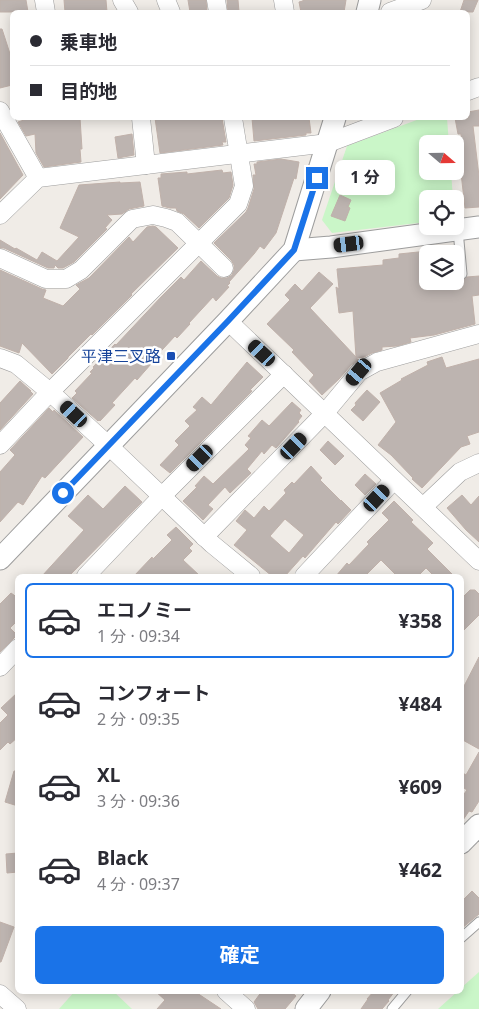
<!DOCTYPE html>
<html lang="ja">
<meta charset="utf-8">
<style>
:root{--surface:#fff;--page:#f2f2f3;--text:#2b2b33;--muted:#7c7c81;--line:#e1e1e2;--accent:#1a73e8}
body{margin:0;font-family:"Noto Sans","Noto Sans JP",sans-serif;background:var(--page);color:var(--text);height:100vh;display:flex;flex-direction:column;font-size:19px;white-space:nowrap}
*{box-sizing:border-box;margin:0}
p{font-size:16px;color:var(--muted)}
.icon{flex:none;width:28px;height:28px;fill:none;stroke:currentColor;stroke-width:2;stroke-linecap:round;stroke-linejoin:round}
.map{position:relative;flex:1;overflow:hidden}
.panel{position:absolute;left:15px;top:574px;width:449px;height:420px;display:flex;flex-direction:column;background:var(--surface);border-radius:8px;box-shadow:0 2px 12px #0003}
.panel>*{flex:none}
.hud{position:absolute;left:10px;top:10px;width:460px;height:110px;border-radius:8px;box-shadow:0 2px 12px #0003;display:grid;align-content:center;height:110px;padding:0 20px;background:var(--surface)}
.needle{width:32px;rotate:110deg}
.controls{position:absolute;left:419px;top:135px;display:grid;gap:10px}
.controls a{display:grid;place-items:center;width:45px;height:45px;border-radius:8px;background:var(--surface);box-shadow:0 2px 12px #0003;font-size:25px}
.end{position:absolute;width:22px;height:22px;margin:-11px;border:6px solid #1a73e8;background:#fff;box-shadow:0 0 0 2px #fff}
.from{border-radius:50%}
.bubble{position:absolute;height:35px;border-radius:8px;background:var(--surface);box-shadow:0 2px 12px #0003;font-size:16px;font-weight:700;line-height:35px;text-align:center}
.car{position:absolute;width:15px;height:30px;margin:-15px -8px;border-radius:6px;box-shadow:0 0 4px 1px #0007;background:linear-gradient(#222 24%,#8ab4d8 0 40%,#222 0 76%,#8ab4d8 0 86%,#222 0)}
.hud b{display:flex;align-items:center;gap:18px;height:48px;font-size:19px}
.hud b+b{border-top:1px solid var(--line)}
.hud i{width:12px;height:12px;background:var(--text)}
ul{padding:9px 0 0;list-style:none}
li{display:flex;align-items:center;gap:15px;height:75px;margin:0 10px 8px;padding:0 10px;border:2px solid transparent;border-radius:8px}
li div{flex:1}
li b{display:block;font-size:19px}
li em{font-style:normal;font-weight:700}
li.active{border-color:var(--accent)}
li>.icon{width:45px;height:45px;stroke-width:1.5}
.button{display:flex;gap:10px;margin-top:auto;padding:10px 20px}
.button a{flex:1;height:58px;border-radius:8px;background:var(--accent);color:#fff;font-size:20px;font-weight:700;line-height:58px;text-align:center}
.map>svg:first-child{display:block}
</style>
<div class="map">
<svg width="479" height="1009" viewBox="0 0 479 1009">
<rect width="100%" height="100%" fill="#f0ece7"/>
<g fill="#caf6c8">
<path d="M422,118H447L449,144H428V171H451L453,199H428L427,222L332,233L322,220L347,146Z"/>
<path d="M479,972V1009H438L458,991H461V988Z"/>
<path d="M75,991H113L132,1009H59Z"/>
</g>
<g fill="#bdb4b0" stroke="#c0b1aa" fill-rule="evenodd">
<path d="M0,0H26L28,12H0Z"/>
<path d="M64,0H106L107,12H91V10L65,12Z"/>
<path d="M188,0H206L207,12H190Z"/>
<path d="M227,0H238L239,12H228Z"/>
<path d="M303,0H346L344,12H301L299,2L303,1Z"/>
<path d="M464,0H478L473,12H460Z"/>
<path d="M0,29H2L12,60V85L0,88Z"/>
<path d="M479,110V126H473L479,176V207L465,208L461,173H464L463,165H464L461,134H458L455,118H468V112Z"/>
<path d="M24,118H80L82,149H80L81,162L44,167L36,153L35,134L26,136L18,122L24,120Z"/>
<path d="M155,118H222L226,142H222L223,145L160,153Z"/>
<path d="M252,118H309L311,133H306V135L254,141Z"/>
<path d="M0,133L23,175L0,199Z"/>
<path d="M132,134L134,155L118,158L115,137Z"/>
<path d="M281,159L299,162L296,179L294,178L276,233L264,249L260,246L254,254L229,282L230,283L227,286L229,287L216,301L213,297L189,323L190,324L177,338L175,336L150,363L151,364L137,380L135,378L112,403L115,405L100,421L99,420L98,421L72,398L77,393L75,391L92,373L90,372L94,368L93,367L115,344L116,345L161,297L181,277L184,280L201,261L217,276L221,278H227L232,275L234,270V265L231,260L214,243L246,212L248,208L254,189L253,175H256L254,164H257V162Z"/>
<path d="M222,170L223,173L231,172L233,185L229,198L199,228L184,214L177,211L176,208H170L162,206L158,178H161V174L187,172V174Z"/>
<path d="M120,182V183L140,182L144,206L129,209L122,214L107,215L112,220L105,228L107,229L74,262L63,268H58L55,265L54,268H48L4,248H0V240L15,249L16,248L37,260L42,252L57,261L79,237L60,228L79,185Z"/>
<path d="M340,195L351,200L348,207L350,208L345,221L331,216Z"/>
<path d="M153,226L156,227L178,248L131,294L132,295L92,335L91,334L68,357V358L52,374L22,343L19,353L0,346V270L42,289L46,290L43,298L63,306L80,289L76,285L89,278L129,237L133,242L147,227Z"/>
<path d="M428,251V281H455V279L463,280L467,277L479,276V295L472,296L475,324L434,335L410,338L411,342L397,346L382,347V350L372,353L364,357L356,358L359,360L351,365L339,379L322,395L309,381L314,375L292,352L294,350L267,324L290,300L285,295L295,284L302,291L319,272L333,284L310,308L356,357L353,311L339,313L336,287L339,289L337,269L383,265V260L399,258V254Z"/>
<path d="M442,357L446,368L479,359V432L467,436L470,444L461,447L422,488L412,479L413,478L391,455L378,445L396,422L380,393L402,380L401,379L428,365L427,362Z"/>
<path d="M247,362L263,377L250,390L252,391L170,473L160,465L179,445L175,441L190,426L185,421L197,410L193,407L202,397L211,405Z"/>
<path d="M20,381L31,391H30L33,394L0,430V403Z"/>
<path d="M367,390L380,402L363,421L351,410L356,405L355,403Z"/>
<path d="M292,402L301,410L299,413L302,416L298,421L299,422L276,448L272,445L264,454L262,451L247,469L251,473L230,493L225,487L208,505L213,509L203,520L183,501L197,487L195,486L204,476L213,484L249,449L245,445L251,438L248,436L262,420L269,426Z"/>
<path d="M49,408L53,412L54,410L83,437L45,478L42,476L23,505L18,502L0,522V472L15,455L10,450Z"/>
<path d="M328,441L344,456L335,465L320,450Z"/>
<path d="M311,466L322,478L320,480L341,501V500L351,510L338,524L336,522L305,558L303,556L285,576H272L234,545L247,530L236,521L245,510L254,518L264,506L269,511L286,493L284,490L292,482L294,484ZM285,519L304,535L289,553L270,536Z"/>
<path d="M365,474L376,484L365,495L355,485Z"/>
<path d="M125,486L142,502L69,576H42L84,530L68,516L88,495L103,509Z"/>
<path d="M462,495L471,505L479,496V542L466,530L447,508Z"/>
<path d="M394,501L413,520L411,522L433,543L427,549L454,576H434L426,568L418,576H397L381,560L365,576H336L347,563L349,565L369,544L367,542L389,520L382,513Z"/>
<path d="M176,527L193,544L189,548L192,551L183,560L200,576H134L152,557L153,559L172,540L167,535Z"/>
<path d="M470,590H475L479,594V615L461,633V599Z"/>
<path d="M11,593L18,598V620L10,628L17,635L0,652V604Z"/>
<path d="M479,657V749L461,739V692Z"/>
<path d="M18,692V737L10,744L8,742L0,750V723L8,715L1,708Z"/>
<path d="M479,752V801L472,812L469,811L461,823V798L467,790L461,786V772L466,775Z"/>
<path d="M14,771H18V806L5,802Z"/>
<path d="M18,853V872L7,873L6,854Z"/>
<path d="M472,891L479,898V914L461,929V902Z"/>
<path d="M0,922L14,927L1,962H0Z"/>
<path d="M155,991H194L221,1009H157L165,1000Z"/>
<path d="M262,991H290L296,996L285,1009H258L254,1002Z"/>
<path d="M374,991H395L388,1000L389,1001L382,1009H361L368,999H367Z"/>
</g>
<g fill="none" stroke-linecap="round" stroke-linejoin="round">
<defs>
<g id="service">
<path d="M458,230L462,274"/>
<path d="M461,938L479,922"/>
<path d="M392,1009L407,991"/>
</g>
<g id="minor">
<path d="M44,0L46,12"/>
<path d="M122,0L129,12"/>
<path d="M166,0L171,12"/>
<path d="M216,0L218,12"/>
<path d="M283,0L285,12"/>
<path d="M390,12L422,0"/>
<path d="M468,91L479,87"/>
<path d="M0,111L38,178"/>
<path d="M141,118L146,165"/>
<path d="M0,215L38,178L328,143L394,118"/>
<path d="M0,258L46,279H66L81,270L132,219L153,215L166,218L177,222L224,268"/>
<path d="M228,321L479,561"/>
<path d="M0,358L16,364L50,392L109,446L212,544L251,576"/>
<path d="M0,445L50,392L238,204L244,186L233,118"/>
<path d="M423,507L460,472L479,463"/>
<path d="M204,537L324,414L359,372L377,362L479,334"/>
<path d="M86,576L162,496L284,374"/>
<path d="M304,576L394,480"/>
<path d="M0,667L18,648"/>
<path d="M226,991L246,1009"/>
<path d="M0,994L17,1009"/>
</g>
<g id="tertiary">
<path d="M367,12L370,0"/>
<path d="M294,250L331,247L479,227"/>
<path d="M0,559L228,321L294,250L335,118"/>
<path d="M461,843L479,825"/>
<path d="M306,1009L320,991"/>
</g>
</defs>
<use href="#service" stroke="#9d9d9d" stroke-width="11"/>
<use href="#minor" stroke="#9d9d9d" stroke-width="19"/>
<use href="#tertiary" stroke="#9d9d9d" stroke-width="23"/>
<use href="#service" stroke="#fff" stroke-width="9"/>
<use href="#minor" stroke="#fff" stroke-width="18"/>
<use href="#tertiary" stroke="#fff" stroke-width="21"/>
</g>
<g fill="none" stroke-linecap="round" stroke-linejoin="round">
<path stroke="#1a73e8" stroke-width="6" d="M63,493L228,321L294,250L317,178"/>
</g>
<rect fill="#1a4fb4" stroke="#fff" stroke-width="2" x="166" y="351" width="10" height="10" rx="2.5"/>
<g text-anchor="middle" stroke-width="5" stroke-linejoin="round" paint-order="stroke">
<g font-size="16" fill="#164399" stroke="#fff" text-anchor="end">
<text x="161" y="362">平津三叉路</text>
</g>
</g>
</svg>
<div class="controls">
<a><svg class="needle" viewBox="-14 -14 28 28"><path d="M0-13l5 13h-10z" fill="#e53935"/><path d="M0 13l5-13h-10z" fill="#7c7c81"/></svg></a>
<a><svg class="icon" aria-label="locate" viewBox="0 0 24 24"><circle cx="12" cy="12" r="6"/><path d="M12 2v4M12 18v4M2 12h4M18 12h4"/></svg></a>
<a><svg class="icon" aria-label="layers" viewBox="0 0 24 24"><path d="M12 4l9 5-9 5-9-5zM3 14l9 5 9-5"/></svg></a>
</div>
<i class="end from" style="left:63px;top:493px"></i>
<i class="end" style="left:317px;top:178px"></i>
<div class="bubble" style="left:335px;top:160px;width:60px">1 分</div>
<i class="car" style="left:349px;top:244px;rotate:263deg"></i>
<i class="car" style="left:262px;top:353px;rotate:313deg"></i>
<i class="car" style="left:359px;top:372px;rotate:220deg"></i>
<i class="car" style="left:74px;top:414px;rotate:313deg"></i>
<i class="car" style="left:294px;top:446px;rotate:44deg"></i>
<i class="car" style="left:200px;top:458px;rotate:225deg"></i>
<i class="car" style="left:377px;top:498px;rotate:43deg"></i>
<div class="hud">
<b><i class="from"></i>乗車地</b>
<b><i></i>目的地</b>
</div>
<section class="panel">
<ul>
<li class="active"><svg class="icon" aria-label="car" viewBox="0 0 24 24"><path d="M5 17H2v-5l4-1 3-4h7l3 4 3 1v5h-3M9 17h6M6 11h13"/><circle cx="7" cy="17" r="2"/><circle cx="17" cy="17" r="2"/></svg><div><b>エコノミー</b><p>1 分 · 09:34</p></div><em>¥358</em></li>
<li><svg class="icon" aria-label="car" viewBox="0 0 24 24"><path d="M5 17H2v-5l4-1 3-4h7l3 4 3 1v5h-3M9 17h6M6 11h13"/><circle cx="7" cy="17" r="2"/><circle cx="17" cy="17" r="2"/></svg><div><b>コンフォート</b><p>2 分 · 09:35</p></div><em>¥484</em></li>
<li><svg class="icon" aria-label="car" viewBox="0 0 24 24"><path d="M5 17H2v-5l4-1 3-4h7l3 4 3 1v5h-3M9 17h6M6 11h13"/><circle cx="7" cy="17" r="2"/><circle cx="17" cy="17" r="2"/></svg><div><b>XL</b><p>3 分 · 09:36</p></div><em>¥609</em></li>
<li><svg class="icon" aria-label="car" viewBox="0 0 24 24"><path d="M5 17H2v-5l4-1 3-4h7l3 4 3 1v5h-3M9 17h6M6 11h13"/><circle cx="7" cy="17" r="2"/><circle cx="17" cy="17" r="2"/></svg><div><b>Black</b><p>4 分 · 09:37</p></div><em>¥462</em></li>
</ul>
<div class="button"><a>確定</a></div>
</section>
</div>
